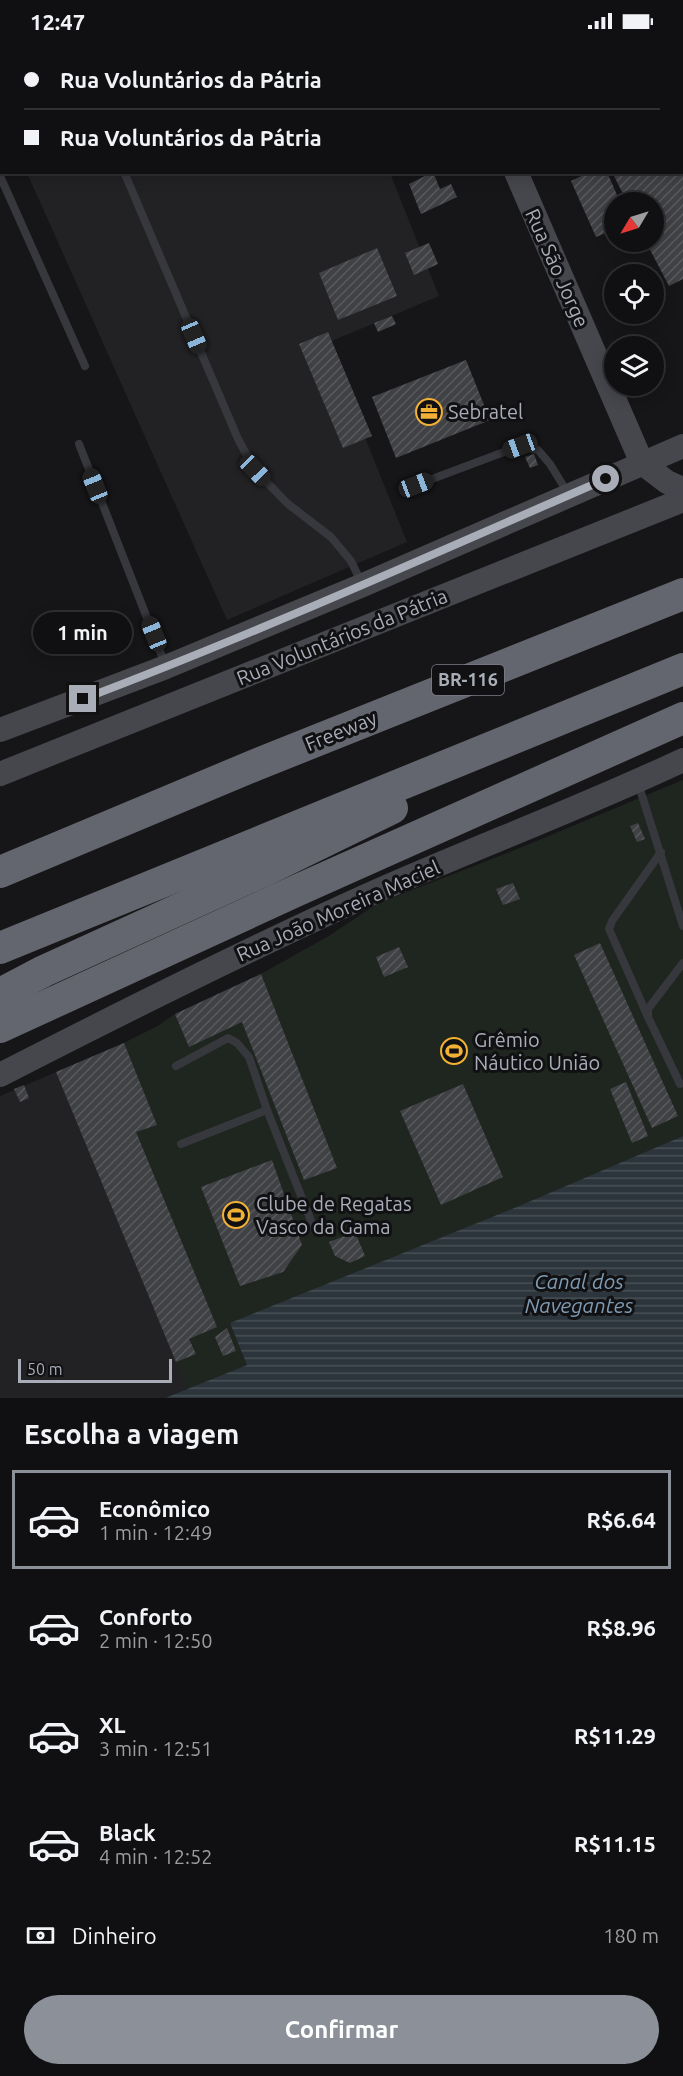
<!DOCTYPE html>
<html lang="pt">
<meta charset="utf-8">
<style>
:root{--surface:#101012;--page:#1e1e20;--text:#f1f3f6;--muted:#9c9d9f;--line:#303032;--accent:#8c9099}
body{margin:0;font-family:Ubuntu,sans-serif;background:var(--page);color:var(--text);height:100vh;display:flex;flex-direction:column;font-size:22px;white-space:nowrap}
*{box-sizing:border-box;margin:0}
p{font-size:20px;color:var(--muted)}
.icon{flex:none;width:33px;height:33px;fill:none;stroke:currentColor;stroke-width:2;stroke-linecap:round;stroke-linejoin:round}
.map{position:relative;height:1356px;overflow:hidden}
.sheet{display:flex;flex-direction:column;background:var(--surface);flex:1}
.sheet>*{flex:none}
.top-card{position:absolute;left:0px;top:0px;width:684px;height:132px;box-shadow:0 3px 15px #0003,0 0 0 2px var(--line);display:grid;align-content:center;height:132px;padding:0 24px;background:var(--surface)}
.needle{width:39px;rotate:232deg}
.tools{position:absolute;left:604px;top:150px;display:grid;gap:12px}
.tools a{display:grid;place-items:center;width:60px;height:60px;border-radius:50%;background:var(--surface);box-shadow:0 3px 15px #0003,0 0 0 2px var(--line);font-size:30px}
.scale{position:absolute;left:18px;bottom:15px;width:154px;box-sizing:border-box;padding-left:6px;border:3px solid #a8adb8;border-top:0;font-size:16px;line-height:21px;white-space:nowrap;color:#a8adb8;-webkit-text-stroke:4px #111113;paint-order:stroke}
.end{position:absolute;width:27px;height:27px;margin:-14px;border:8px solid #a8adb8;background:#111;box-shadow:0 0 0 3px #111}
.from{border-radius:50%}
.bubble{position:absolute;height:42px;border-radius:21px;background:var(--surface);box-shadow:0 3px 15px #0003,0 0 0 2px var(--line);font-size:20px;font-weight:600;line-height:42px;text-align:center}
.car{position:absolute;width:18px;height:36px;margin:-18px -9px;border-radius:8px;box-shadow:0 0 4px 2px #0007;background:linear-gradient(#222 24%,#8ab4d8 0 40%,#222 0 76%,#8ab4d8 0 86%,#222 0)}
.top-card b{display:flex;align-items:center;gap:21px;height:57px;font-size:22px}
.top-card b+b{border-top:2px solid var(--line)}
.top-card i{width:15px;height:15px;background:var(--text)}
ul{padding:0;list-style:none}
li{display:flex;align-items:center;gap:18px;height:99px;margin:0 12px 9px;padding:0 12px;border:3px solid transparent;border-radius:0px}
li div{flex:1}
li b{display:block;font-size:22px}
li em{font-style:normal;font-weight:600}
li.current{border-color:var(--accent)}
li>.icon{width:54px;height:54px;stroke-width:1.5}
h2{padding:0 24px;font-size:27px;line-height:72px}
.pay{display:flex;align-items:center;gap:15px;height:66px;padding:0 24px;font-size:22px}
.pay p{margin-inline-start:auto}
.button{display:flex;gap:12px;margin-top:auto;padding:12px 24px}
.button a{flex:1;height:69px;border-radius:36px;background:var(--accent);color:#fff;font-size:24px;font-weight:600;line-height:69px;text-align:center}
.status{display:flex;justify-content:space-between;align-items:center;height:42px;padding:0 30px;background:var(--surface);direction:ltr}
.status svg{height:16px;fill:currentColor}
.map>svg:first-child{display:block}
</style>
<div class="status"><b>12:47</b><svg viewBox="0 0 49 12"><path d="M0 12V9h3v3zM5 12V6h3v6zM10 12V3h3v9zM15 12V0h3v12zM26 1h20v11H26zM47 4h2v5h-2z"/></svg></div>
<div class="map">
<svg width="683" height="1356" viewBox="0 0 683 1356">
<defs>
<pattern id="water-rules" width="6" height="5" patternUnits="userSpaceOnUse" patternTransform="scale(1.5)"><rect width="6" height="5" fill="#2c353c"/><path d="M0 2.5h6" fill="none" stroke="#485056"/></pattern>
<pattern id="building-hatch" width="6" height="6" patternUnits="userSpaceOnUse" patternTransform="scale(1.5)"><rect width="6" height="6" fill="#404145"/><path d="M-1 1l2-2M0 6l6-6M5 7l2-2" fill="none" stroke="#595a5e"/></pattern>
</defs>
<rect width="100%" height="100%" fill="#161618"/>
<g fill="#222225">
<path d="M0,0H258V1L2,2L1,74Z"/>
<path d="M27,131H390L439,254L327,301L407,500L227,578Z"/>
<path d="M683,738V1094L512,1167L247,1323L165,1356H0V1054L124,1001L158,984L175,972L261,932L329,894L377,862L525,804Z"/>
</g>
<path fill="#1e261f" d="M683,738V1094L512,1167L230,1282L247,1323L188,1347L56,1030L124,1001L158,984L175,972L261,932L329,894L377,862L525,804Z"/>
<path fill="url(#water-rules)" d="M683,1094V1356H165L247,1323L230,1281L512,1167Z"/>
<g fill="url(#building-hatch)">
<path d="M433,130L440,147L451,142L457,155L421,172L409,142Z"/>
<path d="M590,130H607L620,160H615V187L596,195L571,139Z"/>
<path d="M612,130H683V237L669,244L646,200H654V160H627Z"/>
<path d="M429,201L438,222L414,233L405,211Z"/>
<path d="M377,206L397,254L338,278L319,231Z"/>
<path d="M392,274L396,282L378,290L374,281Z"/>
<path d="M328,290L372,394L343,406L299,302Z"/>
<path d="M466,318L490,378L396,416L372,355Z"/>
<path d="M534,412L538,423L530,426L525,415Z"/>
<path d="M638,781L645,797L637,800L630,784Z"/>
<path d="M513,841L520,857L503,863L496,847Z"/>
<path d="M600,901L678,1074L652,1086L574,913Z"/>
<path d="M399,905L408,925L384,935L376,915Z"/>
<path d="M261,932L337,1126L304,1138L242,980L189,1005L175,972Z"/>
<path d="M124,1001L157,1083L136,1090L217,1285L189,1297L196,1312L176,1320L56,1030Z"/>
<path d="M626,1040L648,1094L632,1101L610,1047Z"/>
<path d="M463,1042L503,1135L441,1163L400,1069Z"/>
<path d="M24,1043L29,1056L20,1060L14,1047Z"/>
<path d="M272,1118L302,1203L283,1230L240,1244L201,1145Z"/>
<path d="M355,1190L365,1214L350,1221L335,1214L329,1200Z"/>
<path d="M227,1286L236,1309L223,1314L215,1295Z"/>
</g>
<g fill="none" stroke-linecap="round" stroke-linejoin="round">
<g stroke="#37383d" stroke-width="8">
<path d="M69,0V2"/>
<path d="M124,130L238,397L255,428L288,462L331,495L351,519L361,540"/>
<path d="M0,134L85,324"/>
<path d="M79,402L165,622"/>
<path d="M416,443L520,404L538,408L550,422L569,453"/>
<path d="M638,741L683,884"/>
<path d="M648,975L609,887L612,879L661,810"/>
<path d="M176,1024L228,996L237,1001L249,1015L267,1068L315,1189"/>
<path d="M680,1042L648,975V967L683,921"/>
<path d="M181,1102L267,1068"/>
</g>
<g stroke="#45474d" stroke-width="24">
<path d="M459,0L460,2"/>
<path d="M516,130L642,421L667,440L683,447"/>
<path d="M0,688L166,625L363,543L683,404"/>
<path d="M0,732L683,458"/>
<path d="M0,1033C121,971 242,910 366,854C471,807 579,767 683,718"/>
</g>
<g stroke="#63666e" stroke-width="32">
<path d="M0,830L253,724L683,552"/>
<path d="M0,906L683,627"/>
<path d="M0,952L44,929L261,830L392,766"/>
<path d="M0,985L298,848L683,676"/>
</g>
</g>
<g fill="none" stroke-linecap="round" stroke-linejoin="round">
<path stroke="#a8adb8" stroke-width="8" d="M83,657C260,590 433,512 606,437"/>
</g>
<defs>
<symbol id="office-ring" viewBox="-11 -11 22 22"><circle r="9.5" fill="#111113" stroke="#f2b134" stroke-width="1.5"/><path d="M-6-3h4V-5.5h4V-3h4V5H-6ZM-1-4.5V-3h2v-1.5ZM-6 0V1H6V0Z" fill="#f2b134"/></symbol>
<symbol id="stadium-ring" viewBox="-11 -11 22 22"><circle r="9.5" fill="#111113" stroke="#f2b134" stroke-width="1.5"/><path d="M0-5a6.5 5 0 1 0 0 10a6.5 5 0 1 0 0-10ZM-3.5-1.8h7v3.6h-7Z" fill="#f2b134"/></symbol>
</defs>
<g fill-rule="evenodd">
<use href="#office-ring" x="414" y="355" width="30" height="30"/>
<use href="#stadium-ring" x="439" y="994" width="30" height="30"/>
<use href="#stadium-ring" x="221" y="1158" width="30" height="30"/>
</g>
<g text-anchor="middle" stroke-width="6" stroke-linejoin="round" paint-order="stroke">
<rect fill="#111113" stroke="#7b7e86" stroke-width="1.5" x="432" y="623" width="72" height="30" rx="4.5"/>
<g font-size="18" font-weight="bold" fill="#a8adb8">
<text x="468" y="644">BR-116</text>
</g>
<g font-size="20" fill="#a8adb8" stroke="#111113">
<text transform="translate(557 226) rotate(66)" y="7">Rua São Jorge</text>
<text transform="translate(342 595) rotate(-22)" y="7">Rua Voluntários da Pátria</text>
<text transform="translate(341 689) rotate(-22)" y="7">Freeway</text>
<text transform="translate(338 869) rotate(-24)" y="7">Rua João Moreira Maciel</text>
</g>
<g font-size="20" fill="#a8adb8" stroke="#111113" text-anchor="start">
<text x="448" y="377">Sebratel</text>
<text x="474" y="1005">Grêmio<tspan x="474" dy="23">Náutico União</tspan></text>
<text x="256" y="1169">Clube de Regatas<tspan x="256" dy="23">Vasco da Gama</tspan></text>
</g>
<g font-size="21" font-style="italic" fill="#7f9bb3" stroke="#111113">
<text x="579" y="1247">Canal dos<tspan x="579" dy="24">Navegantes</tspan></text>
</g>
</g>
</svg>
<div class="tools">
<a><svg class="needle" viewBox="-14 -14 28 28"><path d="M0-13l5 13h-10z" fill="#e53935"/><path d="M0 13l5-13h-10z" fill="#9c9d9f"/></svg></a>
<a><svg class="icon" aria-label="locate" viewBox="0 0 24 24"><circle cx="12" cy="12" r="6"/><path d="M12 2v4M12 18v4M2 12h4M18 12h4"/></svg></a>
<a><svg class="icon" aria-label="layers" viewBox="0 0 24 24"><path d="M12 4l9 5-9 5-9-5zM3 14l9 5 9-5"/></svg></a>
</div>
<div class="scale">50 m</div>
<i class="end from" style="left:606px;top:437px"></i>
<i class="end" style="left:83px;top:657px"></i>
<div class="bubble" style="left:33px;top:570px;width:99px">1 min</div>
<i class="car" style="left:194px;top:294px;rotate:157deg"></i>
<i class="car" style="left:520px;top:404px;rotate:250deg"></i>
<i class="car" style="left:255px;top:428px;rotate:136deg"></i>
<i class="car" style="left:416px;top:443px;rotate:69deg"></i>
<i class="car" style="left:95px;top:444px;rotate:338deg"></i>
<i class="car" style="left:154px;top:592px;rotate:338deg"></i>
<div class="top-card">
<b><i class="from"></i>Rua Voluntários da Pátria</b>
<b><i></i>Rua Voluntários da Pátria</b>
</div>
</div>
<section class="sheet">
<h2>Escolha a viagem</h2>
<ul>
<li class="current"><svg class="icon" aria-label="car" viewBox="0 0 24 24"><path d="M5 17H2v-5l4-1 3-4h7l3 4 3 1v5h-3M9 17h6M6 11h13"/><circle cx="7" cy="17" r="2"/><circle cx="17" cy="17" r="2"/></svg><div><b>Econômico</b><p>1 min · 12:49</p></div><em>R$6.64</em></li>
<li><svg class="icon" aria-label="car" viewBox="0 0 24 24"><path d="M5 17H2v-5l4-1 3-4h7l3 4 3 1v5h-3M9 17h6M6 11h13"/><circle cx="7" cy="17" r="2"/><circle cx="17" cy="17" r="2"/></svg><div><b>Conforto</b><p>2 min · 12:50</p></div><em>R$8.96</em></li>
<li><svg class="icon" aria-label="car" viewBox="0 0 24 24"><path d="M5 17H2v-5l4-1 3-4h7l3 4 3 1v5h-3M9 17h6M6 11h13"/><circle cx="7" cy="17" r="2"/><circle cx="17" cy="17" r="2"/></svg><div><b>XL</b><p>3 min · 12:51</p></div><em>R$11.29</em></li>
<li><svg class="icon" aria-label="car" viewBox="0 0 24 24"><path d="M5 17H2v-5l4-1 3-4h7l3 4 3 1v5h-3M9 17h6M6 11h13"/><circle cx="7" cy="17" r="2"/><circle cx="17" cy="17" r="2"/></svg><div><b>Black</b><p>4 min · 12:52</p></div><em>R$11.15</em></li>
</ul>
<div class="pay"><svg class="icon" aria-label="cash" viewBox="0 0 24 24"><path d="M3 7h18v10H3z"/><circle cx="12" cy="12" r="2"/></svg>Dinheiro<p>180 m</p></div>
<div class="button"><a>Confirmar</a></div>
</section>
